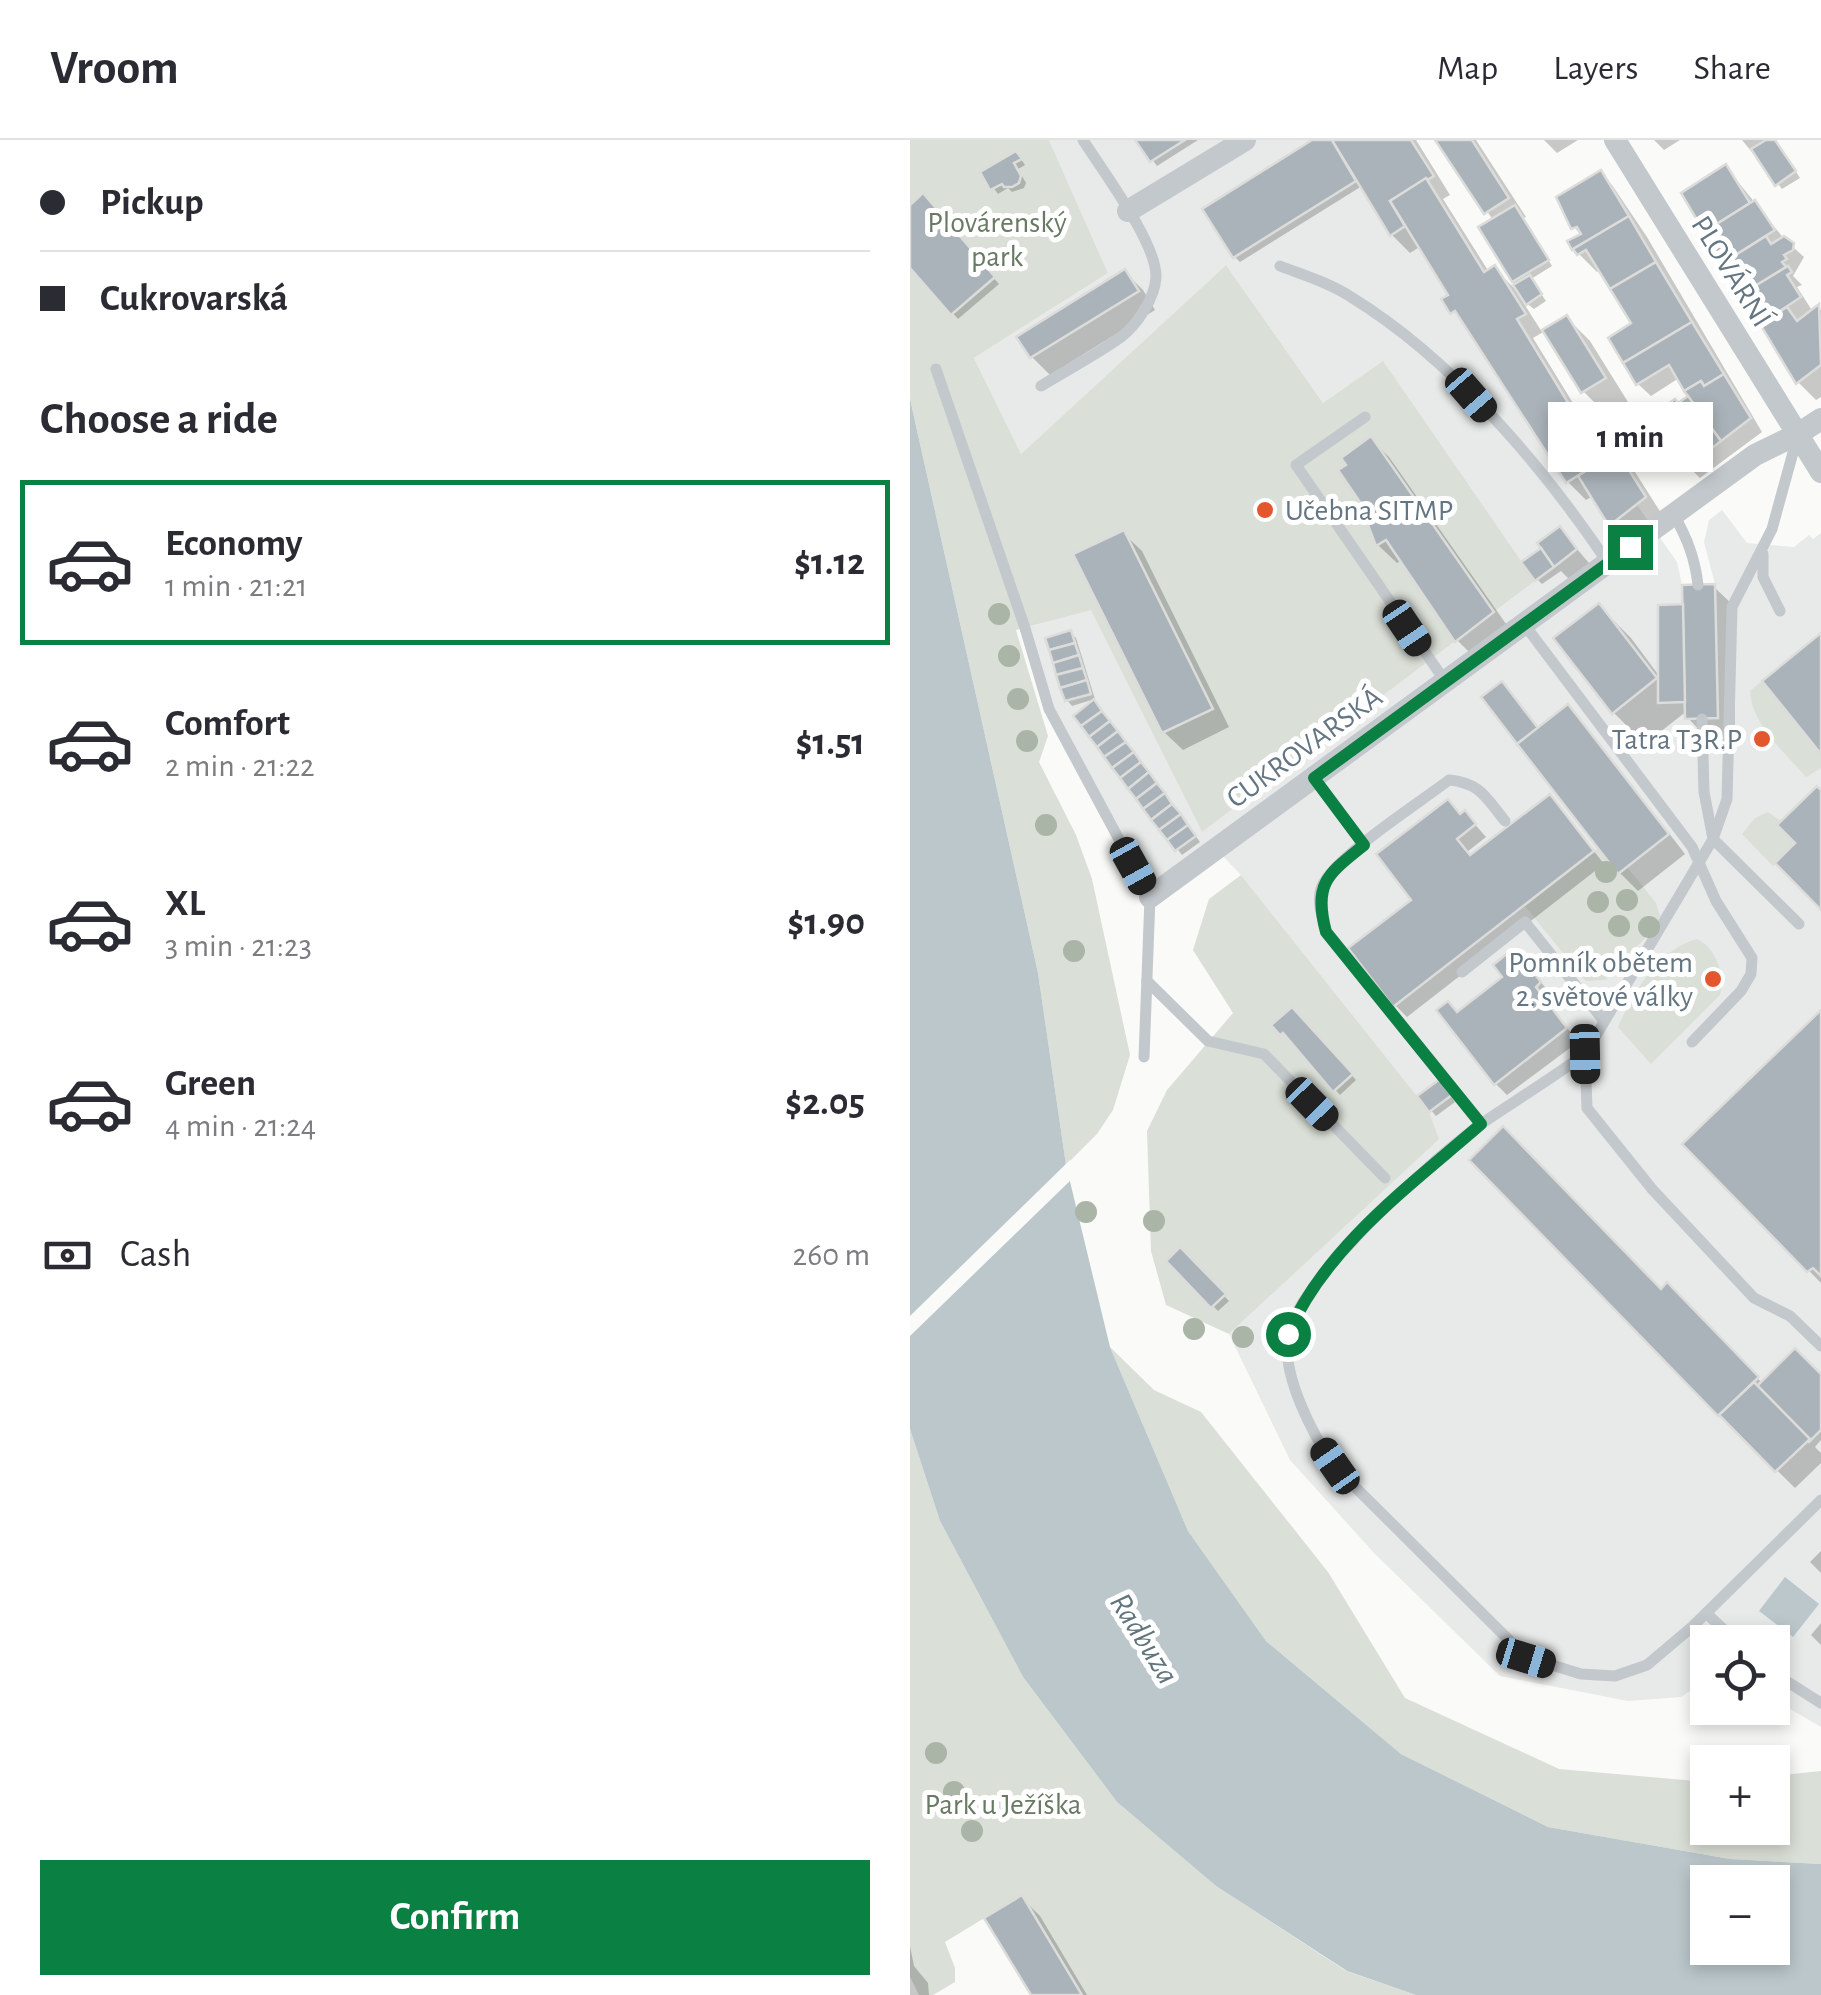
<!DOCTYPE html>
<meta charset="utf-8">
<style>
:root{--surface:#fff;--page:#f2f2f3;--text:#2b2b33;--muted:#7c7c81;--line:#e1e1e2;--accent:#0b8043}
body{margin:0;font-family:"Alegreya Sans",sans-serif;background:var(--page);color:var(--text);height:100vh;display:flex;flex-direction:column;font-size:38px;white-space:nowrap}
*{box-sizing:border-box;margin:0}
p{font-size:32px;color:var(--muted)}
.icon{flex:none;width:55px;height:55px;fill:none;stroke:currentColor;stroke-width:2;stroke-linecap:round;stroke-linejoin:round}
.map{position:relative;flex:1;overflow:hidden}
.sheet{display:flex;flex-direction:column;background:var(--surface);width:910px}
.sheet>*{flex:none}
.hud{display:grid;align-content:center;height:220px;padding:0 40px;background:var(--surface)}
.buttons{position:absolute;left:780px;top:1485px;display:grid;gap:20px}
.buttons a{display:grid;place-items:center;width:100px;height:100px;border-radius:0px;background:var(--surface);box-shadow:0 5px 15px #0003;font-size:50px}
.end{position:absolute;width:45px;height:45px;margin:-22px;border:12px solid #0b8043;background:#fff;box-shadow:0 0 0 5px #fff}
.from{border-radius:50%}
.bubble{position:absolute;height:70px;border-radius:0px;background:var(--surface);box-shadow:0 5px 15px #0003;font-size:32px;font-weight:700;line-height:70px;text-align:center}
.car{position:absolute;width:30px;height:60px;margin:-30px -15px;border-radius:12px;box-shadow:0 0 8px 2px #0007;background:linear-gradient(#222 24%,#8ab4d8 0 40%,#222 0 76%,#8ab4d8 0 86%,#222 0)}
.hud b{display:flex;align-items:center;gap:35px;height:95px;font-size:38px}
.hud b+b{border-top:2px solid var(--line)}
.hud i{width:25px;height:25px;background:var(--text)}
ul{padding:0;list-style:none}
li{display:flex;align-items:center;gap:30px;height:165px;margin:0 20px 15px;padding:0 20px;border:5px solid transparent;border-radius:0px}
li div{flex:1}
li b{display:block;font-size:38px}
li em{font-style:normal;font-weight:700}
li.active{border-color:var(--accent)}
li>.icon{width:90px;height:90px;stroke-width:1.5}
h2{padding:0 40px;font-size:45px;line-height:120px}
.pay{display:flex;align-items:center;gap:25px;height:110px;padding:0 40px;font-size:38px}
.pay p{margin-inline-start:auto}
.action{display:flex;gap:20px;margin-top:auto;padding:20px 40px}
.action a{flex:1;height:115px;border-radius:0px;background:var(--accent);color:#fff;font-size:40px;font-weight:700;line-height:115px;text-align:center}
header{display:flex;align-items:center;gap:60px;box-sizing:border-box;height:140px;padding:0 50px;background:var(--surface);border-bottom:2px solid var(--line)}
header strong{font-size:48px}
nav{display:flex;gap:55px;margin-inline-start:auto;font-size:35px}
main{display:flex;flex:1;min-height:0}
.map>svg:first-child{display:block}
</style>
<header>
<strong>Vroom</strong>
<nav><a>Map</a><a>Layers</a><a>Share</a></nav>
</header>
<main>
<section class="sheet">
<div class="hud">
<b><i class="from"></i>Pickup</b>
<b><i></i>Cukrovarská</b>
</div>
<h2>Choose a ride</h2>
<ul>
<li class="active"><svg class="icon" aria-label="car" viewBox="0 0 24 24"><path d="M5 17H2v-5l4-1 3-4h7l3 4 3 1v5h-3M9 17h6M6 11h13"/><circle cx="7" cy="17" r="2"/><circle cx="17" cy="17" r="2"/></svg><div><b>Economy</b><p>1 min · 21:21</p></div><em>$1.12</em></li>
<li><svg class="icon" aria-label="car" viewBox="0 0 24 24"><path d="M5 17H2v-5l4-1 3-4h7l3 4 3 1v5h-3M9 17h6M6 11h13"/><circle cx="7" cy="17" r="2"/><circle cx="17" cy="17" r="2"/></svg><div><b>Comfort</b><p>2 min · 21:22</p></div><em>$1.51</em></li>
<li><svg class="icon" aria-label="car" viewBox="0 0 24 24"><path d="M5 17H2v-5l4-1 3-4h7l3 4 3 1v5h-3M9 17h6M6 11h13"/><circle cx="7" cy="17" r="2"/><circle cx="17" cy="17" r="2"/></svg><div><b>XL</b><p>3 min · 21:23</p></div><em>$1.90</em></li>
<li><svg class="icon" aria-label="car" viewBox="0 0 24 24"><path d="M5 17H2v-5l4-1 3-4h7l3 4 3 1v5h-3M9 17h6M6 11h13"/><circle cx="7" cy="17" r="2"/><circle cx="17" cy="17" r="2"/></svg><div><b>Green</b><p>4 min · 21:24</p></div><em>$2.05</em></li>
</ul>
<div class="pay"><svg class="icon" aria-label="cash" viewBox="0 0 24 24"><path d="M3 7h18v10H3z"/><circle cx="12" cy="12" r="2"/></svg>Cash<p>260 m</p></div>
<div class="action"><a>Confirm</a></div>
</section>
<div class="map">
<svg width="911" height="1855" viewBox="0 0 911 1855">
<rect width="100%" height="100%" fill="#fafaf8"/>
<path fill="#e8e9e9" d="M139,0H501L524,36L517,40L574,131L585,125L616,174L607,179L693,320L707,311L736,357L727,365L767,422L772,445L805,444L794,402L799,380L812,370L837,403L884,407L899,395L903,399L911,393V1587L863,1559L862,1502H798L797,1539L771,1557L718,1561L590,1536L465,1414L380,1320L319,1194L528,999L507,956L331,735L307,710L240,757L139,569L115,488L181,469L292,692L625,441L472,222L413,263L316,125L111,314L64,218L198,133Z"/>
<g fill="#dadfd7">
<path d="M0,0H139L198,133L64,218L111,314L316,125L413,263L473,221L625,441L292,692L181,470L106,490L138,596L129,622L166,695L182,739L220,915L203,970L187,994L156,1025L128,833L0,259Z"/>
<path d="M852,541L911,614V628L896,637C875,612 842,586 840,551Z"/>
<path d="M858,672L871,681L868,685L885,703L863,726L832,694L845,678Z"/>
<path d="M688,708L708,734L717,727L746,763L750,776L739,794L695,840L676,841L614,765Z"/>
<path d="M331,735L507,956L519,972L529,999L319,1194L256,1165L241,1111L237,991L257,950L323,873L283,810L299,759Z"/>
<path d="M787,799C807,809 815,835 810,855L741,924L708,887C723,853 748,809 787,799Z"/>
<path d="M200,1207L244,1250L291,1272L418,1432L495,1558L649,1629L797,1642L798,1688H862L863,1636L911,1631V1724L820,1719L638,1687L491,1614L356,1501L278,1391Z"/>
<path d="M0,1289L30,1381L113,1537L207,1662L306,1746L436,1831L506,1855H172L112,1755L35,1802L45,1828V1842L23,1855H9L0,1837Z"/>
</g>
<g fill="#bbc7cb" fill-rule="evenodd">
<path d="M0,259L128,833L156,1025L200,1207L278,1391L356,1501L491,1614L638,1687L820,1719L911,1724V1855H506L437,1831L306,1746L207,1662L113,1537L30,1381L0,1289ZM798,1742H862V1808H798Z"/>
<path d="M875,1437L909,1464L883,1497L849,1471Z"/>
</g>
<path fill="#fafaf8" d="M160,1020L164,1037L0,1196V1176Z"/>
<g fill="#0003">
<path d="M228,0H288L247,26Z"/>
<path d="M407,0H506L540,55L533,59L579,132L584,128L609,153L571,88L583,80L528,0H566L616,77L613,78L642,126L621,139L636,161L624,169L611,159L632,192L657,178L680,201L718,262L697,275L673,251L635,191L623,198L698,320L707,314L725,332L753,376L719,402L701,384L683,356L676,360L658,342L561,190L534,160L542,156L511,106L500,113L482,95L452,46L330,122L325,117Z"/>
<path d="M634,0H668L647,13Z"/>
<path d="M744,0H770L754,10Z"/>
<path d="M832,0H866L890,38L872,49Z"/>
<path d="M111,19L115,25L108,29L116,43L114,48L102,52L98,48L88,54L73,33Z"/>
<path d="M816,27L875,100L894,117L883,136L892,145L887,147L903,172L908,168L911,170V257L906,260L888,242L775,54Z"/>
<path d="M690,33L702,45L737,97L852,292L790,338L778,326L769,266L781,257L769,238L741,256L728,244L701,199L725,184L691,129L687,132L669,114L672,97L654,73Z"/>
<path d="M18,62L89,144L48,179L0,124V68Z"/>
<path d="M215,132L233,150L245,170L140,235L122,217Z"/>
<path d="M461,299L479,317L601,491L565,518L547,500L492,420L487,423L468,405Z"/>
<path d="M650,389L684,429L664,444L651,431L632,444L627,439L634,409Z"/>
<path d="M213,393L232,411L319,587L273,610L254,592Z"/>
<path d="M804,447L823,465L825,596L796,597L778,578V574H773L735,604L703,572L689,466L721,498L750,537L775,470Z"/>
<path d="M161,493L166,498L185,559L162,566L157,560Z"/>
<path d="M575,557L628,591L658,568L676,586L775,714L728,751L710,733Z"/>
<path d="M189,568L290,702L272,715L166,576Z"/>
<path d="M651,669L694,724L497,877L485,865L505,761L552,676L555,673L576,697L557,712L561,717Z"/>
<path d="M614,823L642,855L636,860L668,902L597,955L585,943L548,874Z"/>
<path d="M382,870L446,940L430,955L365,885Z"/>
<path d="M911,872V1143L776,1004Z"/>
<path d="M535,948L545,962L526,976L510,957Z"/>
<path d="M270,1111L319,1161L308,1171L260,1121Z"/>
<path d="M757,1146L853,1244L911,1238V1300L905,1307L911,1313V1323L885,1348L810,1274L752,1152Z"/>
<path d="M911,1411V1433L900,1422Z"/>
<path d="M911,1483V1505L901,1495Z"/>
<path d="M112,1758L130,1776L177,1855H124Z"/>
<path d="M0,1806L4,1826L18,1843L19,1855H0Z"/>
</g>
<g fill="#aab3b9" stroke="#dcdcda" stroke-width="2.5">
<path d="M225,0H275L240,22Z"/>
<path d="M402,0H422L446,41L323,118L292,69Z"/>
<path d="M422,0H501L524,36L480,61L495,86L480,96Z"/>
<path d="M525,0H562L599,58L574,74Z"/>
<path d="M856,0H865L886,31L865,46L841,9Z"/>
<path d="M106,11L112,19L104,23L111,36L109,43L102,47H94L92,44L80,50L70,32Z"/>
<path d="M816,24L840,63L794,92L771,53Z"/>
<path d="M691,30L719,76L662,110L657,101L671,94L667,87L661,89L646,57Z"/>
<path d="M516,38L574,132L585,125L616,174L607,179L693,320L656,343L545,171L540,174L531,159L538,155L480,61Z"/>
<path d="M13,53L85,137L41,175L0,128V65Z"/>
<path d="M845,60L865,90L813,123L794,92Z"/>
<path d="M605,65L639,120L602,142L568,87Z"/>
<path d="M719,76L746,122L700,149L676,110L667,115L663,109Z"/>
<path d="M856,96L861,104L874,96L884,103L883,110L874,115L877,119L872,122L876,127L832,154L813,123Z"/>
<path d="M746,122L782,182L713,223L698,198L721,183L700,149Z"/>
<path d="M878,126L882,132L877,135L891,157L850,184L832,154Z"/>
<path d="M215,129L229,151L120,218L106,197Z"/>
<path d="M620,135L632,154L616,165L603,145Z"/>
<path d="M909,164L911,225L886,244L850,184L877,167L887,181Z"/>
<path d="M657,175L696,238L671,253L632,190Z"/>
<path d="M782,182L814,234L794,246L791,241L774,251L759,225L726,245L713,223Z"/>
<path d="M814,234L841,278L811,301L774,251L791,241L794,246Z"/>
<path d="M778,256L811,301L776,328L745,281L757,272L753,267L765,259L768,263Z"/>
<path d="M461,296L584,472L545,502L476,400L466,406L458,385L463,381L428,330L436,325L431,318Z"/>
<path d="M707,311L736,357L699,386L668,336Z"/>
<path d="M650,386L667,409L644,427L627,403Z"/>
<path d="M214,390L303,569L252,593L163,414Z"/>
<path d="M631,408L644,427L625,441L611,422Z"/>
<path d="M805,444L808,578L775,579L772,445Z"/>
<path d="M689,463L747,538L702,574L643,498Z"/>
<path d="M773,464L775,562L748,563V465Z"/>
<path d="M161,490L165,503L139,510L135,498Z"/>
<path d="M911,493V614L852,541Z"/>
<path d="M165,503L169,515L143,523L139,510Z"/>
<path d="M169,515L173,528L146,535L143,523Z"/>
<path d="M173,528L177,540L150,548L146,535Z"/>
<path d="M177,540L181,554L155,561L150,548Z"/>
<path d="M592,541L628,588L607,604L571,557Z"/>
<path d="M184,559L192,571L171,586L163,576Z"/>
<path d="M658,564L759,694L708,734L607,604Z"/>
<path d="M192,571L200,581L179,597L171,586Z"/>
<path d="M200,581L208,591L187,607L179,597Z"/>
<path d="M208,591L216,602L194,617L187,607Z"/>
<path d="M216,602L224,612L202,628L194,617Z"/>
<path d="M224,612L231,622L210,638L202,628Z"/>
<path d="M231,622L239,632L218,649L210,638Z"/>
<path d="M239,632L247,643L226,659L218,649Z"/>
<path d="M247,643L255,653L233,669L226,659Z"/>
<path d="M907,646L911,650V770L865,723L885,703L867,685Z"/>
<path d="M255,653L262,664L241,680L233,669Z"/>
<path d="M640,654L684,711L483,867L438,808L501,760L466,714L538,659L550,674L555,670L566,684L547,699L560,715Z"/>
<path d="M262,664L271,674L249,690L241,680Z"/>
<path d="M271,674L278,685L257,700L249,690Z"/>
<path d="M278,685L286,696L265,711L257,700Z"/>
<path d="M599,812L608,825L614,820L631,842L626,847L657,888L584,945L526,870L538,861L547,872L592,837L583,825Z"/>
<path d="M382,867L443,934L423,952L373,893L370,895L361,885Z"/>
<path d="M911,870V869V1136L903,1128L897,1132L772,1004Z"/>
<path d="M530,939L542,955L519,972L507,956Z"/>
<path d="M593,986L751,1149L757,1142L849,1237L808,1276L559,1020Z"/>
<path d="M270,1107L316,1154L301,1168L256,1121Z"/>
<path d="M885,1208L911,1234V1290L899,1302L846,1247Z"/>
<path d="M844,1242L900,1299L865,1332L809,1275Z"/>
<path d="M112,1755L172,1855H121L74,1778Z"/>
</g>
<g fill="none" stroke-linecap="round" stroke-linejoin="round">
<g stroke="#c3c8cc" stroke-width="11">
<path d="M370,126C393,135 420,143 441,157C542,219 632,325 698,423"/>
<path d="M26,229L115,488L139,569L240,757L234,917"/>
<path d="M131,246C157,230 186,215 211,197C227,185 245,158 246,137C247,103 192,30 173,0"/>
<path d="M455,277L386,325L535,541"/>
<path d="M887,298L862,389L822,467L817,659L803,699L675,914L677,968L742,1049L844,1158L880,1176L911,1206"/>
<path d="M764,375C777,398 785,418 788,445"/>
<path d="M853,414V437L870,471"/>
<path d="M614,484L782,707L806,761L842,818L841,834L831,851L782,902"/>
<path d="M792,579L794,652L803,699L889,784"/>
<path d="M404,638L454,705"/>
<path d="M552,832L615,782L694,881"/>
<path d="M237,841L298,901L354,914L475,1038"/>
<path d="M675,914C642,938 608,959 574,982C526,1015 392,1138 379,1192C369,1232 403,1295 425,1327L616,1517L671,1534L705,1536L737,1525L782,1487L911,1360"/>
<path d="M571,983L416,791C412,777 406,760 412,746C427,715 509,663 539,640C571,643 576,658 595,681"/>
<path d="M796,1473L827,1502"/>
<path d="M862,1532L911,1563"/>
</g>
<g stroke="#c3c8cc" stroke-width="22">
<path d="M705,0L911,332"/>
<path d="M218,71L335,0"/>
<path d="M240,757L845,315L888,294L911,279"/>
</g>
</g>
<g fill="#aab4a7">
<circle cx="89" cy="474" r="11"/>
<circle cx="99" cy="516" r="11"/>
<circle cx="108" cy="559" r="11"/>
<circle cx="117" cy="601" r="11"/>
<circle cx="136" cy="685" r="11"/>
<circle cx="696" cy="732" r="11"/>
<circle cx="717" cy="760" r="11"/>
<circle cx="688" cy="762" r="11"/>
<circle cx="709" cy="786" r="11"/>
<circle cx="739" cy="787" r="11"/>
<circle cx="164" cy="811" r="11"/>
<circle cx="176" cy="1072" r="11"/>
<circle cx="244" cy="1081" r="11"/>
<circle cx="284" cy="1189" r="11"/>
<circle cx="333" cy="1197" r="11"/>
<circle cx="26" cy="1613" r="11"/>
<circle cx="44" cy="1652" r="11"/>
<circle cx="62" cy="1691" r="11"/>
</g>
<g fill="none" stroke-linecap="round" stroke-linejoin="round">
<path stroke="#0b8043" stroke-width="12" d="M378,1194C416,1106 501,1045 571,984L416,792C403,743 418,734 454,705L404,638L720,407"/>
</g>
<g fill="#e4572e" stroke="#fff" stroke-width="4">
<circle cx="355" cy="370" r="10"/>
<circle cx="852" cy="599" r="10"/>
<circle cx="803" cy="839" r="10"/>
</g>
<g text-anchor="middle" stroke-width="10" stroke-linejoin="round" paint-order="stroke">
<g font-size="30" fill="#687a64" stroke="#fff">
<text x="87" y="92">Plovárenský<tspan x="87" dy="34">park</tspan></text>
<text x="93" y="1674">Park u Ježíška</text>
</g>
<g font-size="30" fill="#657683" stroke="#fff">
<text transform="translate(822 131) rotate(58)" y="10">PLOVÁRNÍ</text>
<text transform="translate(394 607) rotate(-36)" y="10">CUKROVARSKÁ</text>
</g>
<g font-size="30" fill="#657683" stroke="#fff" text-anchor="end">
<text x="375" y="380" text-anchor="start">Učebna SITMP</text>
<text x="832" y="609">Tatra T3R.P</text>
<text x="783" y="832">Pomník obětem<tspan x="783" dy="34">2. světové války</tspan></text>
</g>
<g font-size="32" font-style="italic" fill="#60757c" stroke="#fff">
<text transform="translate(235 1498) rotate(58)" y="11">Radbuza</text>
</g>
</g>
</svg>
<div class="buttons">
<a><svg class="icon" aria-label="locate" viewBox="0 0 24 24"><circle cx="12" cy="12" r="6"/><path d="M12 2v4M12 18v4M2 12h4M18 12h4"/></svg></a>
<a>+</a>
<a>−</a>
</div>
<i class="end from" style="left:378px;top:1194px"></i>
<i class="end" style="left:720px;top:407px"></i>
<div class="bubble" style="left:638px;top:262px;width:165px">1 min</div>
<i class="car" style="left:561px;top:255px;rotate:139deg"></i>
<i class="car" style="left:497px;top:488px;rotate:146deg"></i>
<i class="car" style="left:223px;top:726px;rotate:151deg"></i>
<i class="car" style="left:675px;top:914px;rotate:179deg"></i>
<i class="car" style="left:402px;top:964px;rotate:136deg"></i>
<i class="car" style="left:425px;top:1326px;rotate:325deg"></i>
<i class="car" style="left:616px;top:1518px;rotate:107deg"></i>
</div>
</main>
